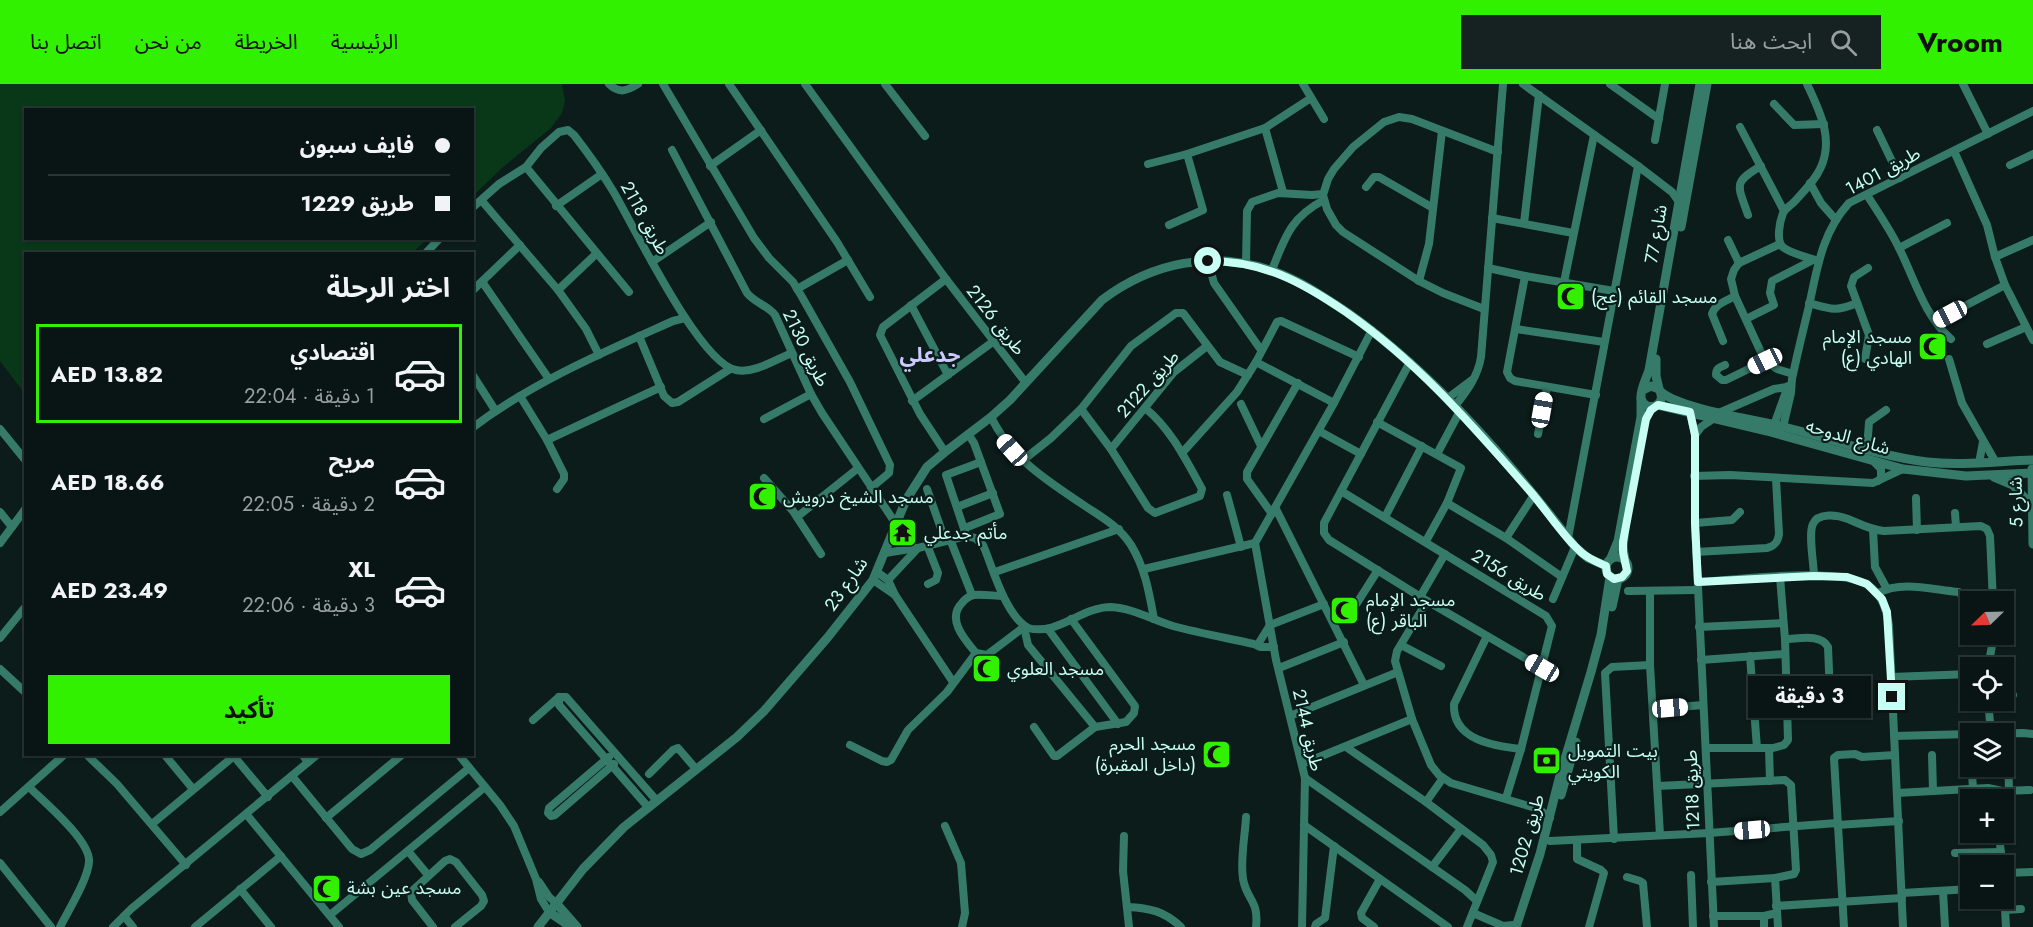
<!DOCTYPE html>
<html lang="ar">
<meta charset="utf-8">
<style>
:root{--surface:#081514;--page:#162222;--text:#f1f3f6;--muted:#989fa0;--line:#293434;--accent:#31f101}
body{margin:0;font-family:Jost,"Noto Sans Arabic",sans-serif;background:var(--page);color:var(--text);direction:rtl;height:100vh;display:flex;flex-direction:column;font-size:22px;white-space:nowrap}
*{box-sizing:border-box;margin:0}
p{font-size:20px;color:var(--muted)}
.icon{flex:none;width:33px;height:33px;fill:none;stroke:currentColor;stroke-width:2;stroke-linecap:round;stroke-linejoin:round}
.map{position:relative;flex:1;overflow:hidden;direction:ltr}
.sheet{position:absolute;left:24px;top:168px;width:450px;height:504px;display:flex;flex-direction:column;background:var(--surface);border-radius:0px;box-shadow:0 2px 4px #0004,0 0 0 2px var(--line);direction:rtl}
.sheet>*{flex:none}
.banner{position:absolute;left:24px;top:24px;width:450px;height:132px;border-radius:0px;box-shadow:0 2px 4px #0004,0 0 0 2px var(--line);direction:rtl;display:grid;align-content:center;height:132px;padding:0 24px;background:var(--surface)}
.needle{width:39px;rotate:247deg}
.controls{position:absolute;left:1960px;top:507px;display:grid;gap:12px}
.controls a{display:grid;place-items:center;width:54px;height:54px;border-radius:0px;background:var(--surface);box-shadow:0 2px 4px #0004,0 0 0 2px var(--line);font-size:30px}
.end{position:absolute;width:27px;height:27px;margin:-14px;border:8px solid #c7fff4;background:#111;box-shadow:0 0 0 3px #111}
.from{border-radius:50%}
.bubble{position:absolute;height:42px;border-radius:0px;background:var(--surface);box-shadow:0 2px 4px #0004,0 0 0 2px var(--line);font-size:20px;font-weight:700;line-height:42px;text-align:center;direction:rtl}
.car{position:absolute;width:18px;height:36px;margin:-18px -9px;border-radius:8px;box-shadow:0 0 4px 2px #0007;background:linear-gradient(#fff 24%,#345 0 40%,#fff 0 76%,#345 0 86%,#fff 0)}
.banner b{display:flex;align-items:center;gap:21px;height:57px;font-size:22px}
.banner b+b{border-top:2px solid var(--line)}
.banner i{width:15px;height:15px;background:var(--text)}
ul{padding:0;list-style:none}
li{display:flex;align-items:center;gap:18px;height:99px;margin:0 12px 9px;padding:0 12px;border:3px solid transparent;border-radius:0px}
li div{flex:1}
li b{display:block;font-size:22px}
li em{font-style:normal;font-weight:700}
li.active{border-color:var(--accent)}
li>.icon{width:54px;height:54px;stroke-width:1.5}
h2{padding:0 24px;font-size:27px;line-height:72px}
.button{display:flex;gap:12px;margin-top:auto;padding:12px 24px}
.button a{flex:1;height:69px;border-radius:0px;background:var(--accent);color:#111;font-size:24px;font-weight:700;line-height:69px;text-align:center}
header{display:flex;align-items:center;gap:36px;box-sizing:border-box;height:84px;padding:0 30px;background:var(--accent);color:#111}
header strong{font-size:28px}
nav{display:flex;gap:33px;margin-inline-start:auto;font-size:21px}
.search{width:420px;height:54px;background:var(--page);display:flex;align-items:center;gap:15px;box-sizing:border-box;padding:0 21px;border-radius:0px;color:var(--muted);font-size:22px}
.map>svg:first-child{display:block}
</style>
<header>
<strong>Vroom</strong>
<div class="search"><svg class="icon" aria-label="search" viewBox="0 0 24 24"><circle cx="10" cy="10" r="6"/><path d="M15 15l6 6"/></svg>ابحث هنا</div>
<nav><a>الرئيسية</a><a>الخريطة</a><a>من نحن</a><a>اتصل بنا</a></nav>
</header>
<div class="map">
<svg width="2033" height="843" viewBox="0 0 2033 843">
<rect width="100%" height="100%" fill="#0b1c1a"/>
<path fill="#083818" d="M0,0H562L565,17L562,29L551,44L502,84L473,112L472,26H26V154L427,155L411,170H26L25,310L0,277Z"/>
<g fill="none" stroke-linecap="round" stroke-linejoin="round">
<g stroke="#367b69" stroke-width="8">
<path d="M609,0C619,10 627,7 638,0"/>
<path d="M663,0L754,154L769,174L793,198L802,213L850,298L890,381L889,389L871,404"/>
<path d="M729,0L837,158L870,213"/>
<path d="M805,0L946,195L1026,299"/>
<path d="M885,0L925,52"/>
<path d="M1303,0L1324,35"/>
<path d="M1523,0L1638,82L1672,108L1679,118"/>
<path d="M1610,0L1659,35"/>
<path d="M1807,0C1819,26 1834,54 1821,83C1815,97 1803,108 1793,119C1790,122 1785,125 1783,129C1780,137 1775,158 1784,164C1793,170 1807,173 1818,177"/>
<path d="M1963,0L1988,50"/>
<path d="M1774,20L1794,41L1824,40"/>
<path d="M1740,43L1784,127"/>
<path d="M1265,44L1283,108"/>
<path d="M1877,46L1900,94"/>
<path d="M1655,56L1665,0"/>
<path d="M672,66L747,209C755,219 767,221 775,231L811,310L822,329L896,440"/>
<path d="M1954,67L1987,141L1995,173L2005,201L2033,256"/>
<path d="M1148,80L1187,70L1265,44L1311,14"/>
<path d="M2010,81L2033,70"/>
<path d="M710,82L761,46"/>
<path d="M526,83L629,208"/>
<path d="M1810,99L1821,119L1836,136"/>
<path d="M1366,103L1374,93H1379L1433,124"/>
<path d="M1867,111C1878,128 1889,144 1898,162C1914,193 1924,232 1951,255"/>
<path d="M482,117L558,206L586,245L599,271"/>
<path d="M556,122L602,90"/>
<path d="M472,124L499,100L526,83L541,64L559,48L568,46L574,51C588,69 601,87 613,107C634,142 699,279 736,286C754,290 776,275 792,269"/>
<path d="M1748,131C1738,101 1732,99 1761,82"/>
<path d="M1492,134L1573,149"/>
<path d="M1524,139L1539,11"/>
<path d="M1169,141L1203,126L1187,70"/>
<path d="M1728,156L1739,179"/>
<path d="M1780,160L1739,179L1734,186L1731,195L1735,212L1765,277L1777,285L1793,290"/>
<path d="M1899,164L1947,139"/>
<path d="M425,170L440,154"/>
<path d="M1995,173L2033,156"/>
<path d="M1208,177L1214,199L1261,266"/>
<path d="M652,178L711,138"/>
<path d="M1246,180L1247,127L1252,118L1278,109L1312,111L1323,110"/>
<path d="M1488,184L1525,192L1614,207"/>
<path d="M1272,186C1285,153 1291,133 1324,116"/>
<path d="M1525,192L1507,288L1510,294L1515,297L1596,311"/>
<path d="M1419,197L1429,160L1442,47"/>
<path d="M1564,198L1594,51"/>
<path d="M483,199L549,295"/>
<path d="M797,205L848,176"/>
<path d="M558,206L596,170"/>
<path d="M472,207L520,161"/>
<path d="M1809,219C1830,225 1836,228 1857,219"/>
<path d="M911,221L948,291"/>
<path d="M1484,225L1443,209L1419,197L1343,148L1336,141L1327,125L1323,111L1328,95L1334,85L1353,63L1384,38L1399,33L1412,35L1498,68"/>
<path d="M1746,235L1774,221L1770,209L1772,197L1813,176"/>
<path d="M1936,237L2005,201"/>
<path d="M1516,245L1604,258"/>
<path d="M639,252L664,312L672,319L678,318L730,285"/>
<path d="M1723,257L1712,230C1715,220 1726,217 1735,212"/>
<path d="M1987,260L2026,243"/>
<path d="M1865,275L1869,251L1851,202L1854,193L1868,184"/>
<path d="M1949,275L1962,319L1995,377"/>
<path d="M1256,278L1334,319"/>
<path d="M1410,278L1324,439V449L1329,456L1427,517L1542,584"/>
<path d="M1725,281C1720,283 1716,284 1716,291L1722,296H1726L1765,277"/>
<path d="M472,290L495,326"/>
<path d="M520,312L547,356L564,390V395L557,405"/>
<path d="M1448,314L1472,296"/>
<path d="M912,317L994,257"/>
<path d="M1241,320L1261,362"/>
<path d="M1455,322C1467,307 1478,292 1481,273L1503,0"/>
<path d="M1081,325L1111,365L1148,424L1155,429L1200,412L1202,405C1186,376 1171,345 1145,324"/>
<path d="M1690,328L1695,351L1701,343L1713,335"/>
<path d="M1721,328L1774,305L1787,303"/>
<path d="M991,333C1011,374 1046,396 1082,420C1100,432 1119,442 1131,461C1145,484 1149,508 1154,535"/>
<path d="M764,335L811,310"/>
<path d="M1377,338L1461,384L1447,419L1426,457"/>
<path d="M1774,341L1788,302"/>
<path d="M472,344C533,298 604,268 673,237L685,234"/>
<path d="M0,345L26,377"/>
<path d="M1780,345L1783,343L1791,309L1792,295C1797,271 1803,247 1809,222C1817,185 1822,148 1849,119L2033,27"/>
<path d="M1319,347L1361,370"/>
<path d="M1538,350L1547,303"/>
<path d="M1695,351V439L1714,843"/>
<path d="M547,356L661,303"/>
<path d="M1111,365L1174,288L1207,262"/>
<path d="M1867,366L1869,338L1886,326"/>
<path d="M945,368L920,330L880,251L883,243L946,195"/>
<path d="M1182,369L1237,308L1256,278L1277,238L1281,237L1359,273"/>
<path d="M1437,370L1460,327"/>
<path d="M1022,377L1051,354L1081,325L1131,262L1176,229H1183L1220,278L1248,291"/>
<path d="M1875,379L1881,385V394L1878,397"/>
<path d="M1979,379L1983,358"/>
<path d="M1694,392L1730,391L1873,399L1903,385"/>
<path d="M764,394L793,427L821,470"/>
<path d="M927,405L945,456"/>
<path d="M1341,407L1546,532L1552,542L1521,665L1506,714"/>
<path d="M1227,411L1241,463"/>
<path d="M1916,414L1917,446"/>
<path d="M1447,419L1506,454L1562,493"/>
<path d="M957,423L993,409"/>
<path d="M1276,425L1364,601"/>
<path d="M0,428L12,443"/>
<path d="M1955,429L1956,443"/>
<path d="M1272,430L1247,395V388L1298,299"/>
<path d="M797,433L857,385"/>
<path d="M1385,433L1422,362"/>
<path d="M1695,439L1732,436L1740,428"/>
<path d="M965,444L1000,430L974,359L968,350"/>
<path d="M1873,446L1875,483L1887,505"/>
<path d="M965,448L946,391L981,378"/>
<path d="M1506,454L1534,411"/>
<path d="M1568,454L1638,82"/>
<path d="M950,455L972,511"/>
<path d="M0,459L26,424"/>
<path d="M1255,459L1276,576L1305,694L1302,843"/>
<path d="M1255,459L1334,319L1372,246"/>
<path d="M927,461L938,489L936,496L928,500"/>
<path d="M1696,468L1767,464C1775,462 1778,458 1779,450L1776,395"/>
<path d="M885,469L916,464"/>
<path d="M1144,485L1255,459"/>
<path d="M877,488L888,496L895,511L953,598"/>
<path d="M995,488L1119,445"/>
<path d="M1814,492C1814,481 1808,449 1813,440C1818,428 1838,431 1848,435C1860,440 1871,446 1884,447L1981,442L1987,445L1990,452L1993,518"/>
<path d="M873,496L895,511"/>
<path d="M888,496L918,464L966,452L975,454L983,461C993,484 1005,531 1028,544C1058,552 1081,523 1111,523C1132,524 1153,536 1173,542C1199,549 1227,554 1254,560L1260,563H1274"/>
<path d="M1698,498C1735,496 1839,482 1868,501C1882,510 1886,525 1889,541L1903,843"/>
<path d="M1628,507L1698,506"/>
<path d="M1650,507V581L1660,751"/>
<path d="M1878,509C1902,496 1933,506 1959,508L1962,512L1964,557L1993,558"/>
<path d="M1003,512C994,512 983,510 974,511C969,512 965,515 962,519C946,535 965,556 976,569L987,571L1024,543"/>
<path d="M1420,513L1445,470"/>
<path d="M1553,515L1575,463"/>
<path d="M1427,517L1397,567L1395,577L1412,635L1431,681L1439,691L1451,699L1539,725L1550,734"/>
<path d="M1357,519L1378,486"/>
<path d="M1071,535L1135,622L1134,629L1126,638L1095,643"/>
<path d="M1024,543L1028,561L1095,643L1057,672H1054L1034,643"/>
<path d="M1699,543L1783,539"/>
<path d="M1048,545L1118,640"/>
<path d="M1487,552L1454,620C1452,656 1494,662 1521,665"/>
<path d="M0,554L26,522"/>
<path d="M1785,555C1798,555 1821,549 1828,563L1830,611"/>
<path d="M1260,557L1270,541L1324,520"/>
<path d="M1401,561L1441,582"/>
<path d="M1750,572L1757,664"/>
<path d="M1701,576L1785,570"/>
<path d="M1279,584L1344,558"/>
<path d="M1988,584L1994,550"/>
<path d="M0,585L26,609"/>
<path d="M1891,593L1971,590"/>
<path d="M2004,612L2013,611"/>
<path d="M1787,613L1853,610"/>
<path d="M1988,616L1991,649"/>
<path d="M1654,625L1703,621"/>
<path d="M1290,632L1398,588"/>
<path d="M533,636L559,613"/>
<path d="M1983,650L2023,649L2033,650"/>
<path d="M1894,652L1971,650"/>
<path d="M850,661L882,677L887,678L891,676L908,646L947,608L976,569"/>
<path d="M1346,663L1426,718L1483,761L1491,771L1493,778L1467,843"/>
<path d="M1706,664H1773L1784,661L1788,656L1785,555L1780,493"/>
<path d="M1769,664L1770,697"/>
<path d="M2008,669L2009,707"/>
<path d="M86,670L117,700L186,781"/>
<path d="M164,670L193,705"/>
<path d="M232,670L268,713"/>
<path d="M302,670L308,678"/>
<path d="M458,670L500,721L514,742L536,795L541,815L549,828"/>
<path d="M1932,671L1933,707"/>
<path d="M609,673L549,724L548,729L551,732L555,731L614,680"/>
<path d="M1302,680L1412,635"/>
<path d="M1972,689L1973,705"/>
<path d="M649,690L673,666L678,664L696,685"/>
<path d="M292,692L352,765L361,770L370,766L469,684"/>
<path d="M1305,694L1465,806L1477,817"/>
<path d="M1657,702L1785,696L1791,701L1796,786L1794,790L1775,794L1711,798"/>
<path d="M29,703C44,718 91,757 89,778C88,795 68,827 60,843"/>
<path d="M1897,709L1988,704L2002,707L2030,706"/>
<path d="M1426,718L1443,694"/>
<path d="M648,723L559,621V613H566L657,717"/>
<path d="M0,728L65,670"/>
<path d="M247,731L339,843"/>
<path d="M1246,733C1245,753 1240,775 1243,795C1247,817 1259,816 1256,843"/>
<path d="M326,734L403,670"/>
<path d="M152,740L234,672"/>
<path d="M1304,741L1448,843"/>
<path d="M1837,741L1899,737"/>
<path d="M945,742L961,779L965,829L962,843"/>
<path d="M2004,747L2011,746"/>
<path d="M1999,748L2002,782"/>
<path d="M1124,752L1123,787L1129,843"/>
<path d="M1614,755L1605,589L1612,583L1650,581"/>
<path d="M1577,756V775L1601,786L1604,789L1589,843"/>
<path d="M1550,757L1709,749L1837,739"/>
<path d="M408,767L428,791"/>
<path d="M1955,769L2001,768"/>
<path d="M0,779L51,843"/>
<path d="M1432,783L1461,745"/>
<path d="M2004,789L2033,788"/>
<path d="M1691,791L1693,843"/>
<path d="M1627,793L1640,797L1643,799L1647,843"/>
<path d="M1775,794L1778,843"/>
<path d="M539,798L549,813L556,819"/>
<path d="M240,805L271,843"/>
<path d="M1943,807L1945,843"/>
<path d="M2004,808L2006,843"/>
<path d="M1902,809L1971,805"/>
<path d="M1776,822L1902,814"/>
<path d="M1127,823C1150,824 1164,827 1181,843"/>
<path d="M2005,826L2021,825"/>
<path d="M1473,829L1503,842L1513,841"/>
<path d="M330,831L485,703"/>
<path d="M124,832L133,843"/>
<path d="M1713,832H1764"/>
<path d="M113,843L131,825L318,670"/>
<path d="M195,843L281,772"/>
<path d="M433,843L412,816L411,808L445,777L450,775L456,778L482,811L484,817L481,822L455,843"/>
<path d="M1315,843L1316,840L1325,834L1334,762"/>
<path d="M1374,843L1362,834L1361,829L1380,795"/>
<path d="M1764,843V832L1777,829"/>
<path d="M1844,843L1834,674L1838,671L1855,670L1862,673L1895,671"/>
</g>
<g stroke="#367b69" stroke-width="9">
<path d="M1681,143L1707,0"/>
<path d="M1656,275V292L1659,305"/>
<path d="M1643,306L1651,302L1659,305C1669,323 1644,329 1641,314C1640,306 1647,293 1649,286L1700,0"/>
<path d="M1661,308C1683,326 1754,335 1784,343C1832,355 1879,372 1927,378C1962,382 1998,377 2033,376"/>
<path d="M1658,321L1767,347L1903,385L1966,392L2033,389"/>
<path d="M2032,385L2033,460"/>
<path d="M1994,393L2013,401L2032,422"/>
<path d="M1624,452L1623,463L1625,477"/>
<circle cx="1617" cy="484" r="11"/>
<path d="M1611,474L1618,457L1641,333V315"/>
<path d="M1612,523L1618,495"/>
<path d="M1561,711L1576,658"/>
<path d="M556,819L577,843"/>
<path d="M549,828L571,843"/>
<path d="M538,843L583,785L624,743L737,653L764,627L828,553L873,496L906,416L927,383L945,368L991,333L1010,316L1102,216C1152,178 1213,166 1273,187C1301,197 1324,213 1348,229C1435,291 1510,378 1575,463L1588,474L1606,482"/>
<path d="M1516,843L1540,770L1559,695L1591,588L1601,551L1610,493"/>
</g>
</g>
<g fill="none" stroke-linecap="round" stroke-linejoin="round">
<path stroke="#c7fff4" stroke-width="8" d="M1208,177C1264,177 1302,198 1346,228C1418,278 1472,341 1529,406C1546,425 1563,453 1582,469C1589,475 1597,478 1606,482L1607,490L1614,495L1622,493L1627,487L1623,468V458L1646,335L1651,326L1658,321L1690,328L1695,351V439L1698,498L1814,492L1847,493L1867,500L1882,515L1887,528L1892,613"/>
</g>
<defs>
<symbol id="mosque-square" viewBox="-11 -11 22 22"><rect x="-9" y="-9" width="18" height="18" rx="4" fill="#31f101" stroke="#0b1c1a"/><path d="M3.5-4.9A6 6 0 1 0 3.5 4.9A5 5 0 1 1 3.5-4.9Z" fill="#111"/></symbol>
<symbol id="temple-square" viewBox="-11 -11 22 22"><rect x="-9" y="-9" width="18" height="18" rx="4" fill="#31f101" stroke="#0b1c1a"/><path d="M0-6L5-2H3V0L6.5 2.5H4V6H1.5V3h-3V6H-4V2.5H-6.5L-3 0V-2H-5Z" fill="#111"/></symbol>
<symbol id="bank-square" viewBox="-11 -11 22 22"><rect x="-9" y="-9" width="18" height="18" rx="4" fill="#31f101" stroke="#0b1c1a"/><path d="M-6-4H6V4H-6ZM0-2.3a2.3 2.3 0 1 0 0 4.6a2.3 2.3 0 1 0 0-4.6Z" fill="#111"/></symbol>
</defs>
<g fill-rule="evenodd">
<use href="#mosque-square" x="1554" y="196" width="33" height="33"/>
<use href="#mosque-square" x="1916" y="246" width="33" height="33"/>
<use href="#mosque-square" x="746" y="396" width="33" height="33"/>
<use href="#temple-square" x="886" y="432" width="33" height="33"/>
<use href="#mosque-square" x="1328" y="510" width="33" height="33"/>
<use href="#mosque-square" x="970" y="568" width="33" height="33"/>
<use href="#mosque-square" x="1200" y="654" width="33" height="33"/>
<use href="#bank-square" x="1530" y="660" width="33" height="33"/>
<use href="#mosque-square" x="310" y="788" width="33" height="33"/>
</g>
<g text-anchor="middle" stroke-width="4.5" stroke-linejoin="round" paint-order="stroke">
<g font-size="18" fill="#c7fff4" stroke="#0b1c1a">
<text transform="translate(1883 87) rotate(-28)" y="6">طريق 1401</text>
<text transform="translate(645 134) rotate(61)" y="6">طريق 2118</text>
<text transform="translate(1656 150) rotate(-80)" y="6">شارع 77</text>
<text transform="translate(996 236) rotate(52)" y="6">طريق 2126</text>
<text transform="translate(806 264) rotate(64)" y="6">طريق 2130</text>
<text transform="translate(1148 300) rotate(-48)" y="6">طريق 2122</text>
<text transform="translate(1848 353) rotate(16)" y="6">شارع الدوحه</text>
<text transform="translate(2016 418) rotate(-91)" y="6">شارع 5</text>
<text transform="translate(1509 491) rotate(31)" y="6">طريق 2156</text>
<text transform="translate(846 500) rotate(-55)" y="6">شارع 23</text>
<text transform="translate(1308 646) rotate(77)" y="6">طريق 2144</text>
<text transform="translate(1692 706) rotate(-92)" y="6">طريق 1218</text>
<text transform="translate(1527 751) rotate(-74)" y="6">طريق 1202</text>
</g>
<g font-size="18" fill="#c7fff4" stroke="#0b1c1a" text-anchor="start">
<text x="1591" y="219">مسجد القائم (عج)</text>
<text x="1912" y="259" text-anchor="end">مسجد الإمام<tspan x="1912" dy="21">الهادي (ع)</tspan></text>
<text x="783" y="419">مسجد الشيخ درويش</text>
<text x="924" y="455">مأتم جدعلي</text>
<text x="1366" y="522">مسجد الإمام<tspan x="1366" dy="21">الباقر (ع)</tspan></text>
<text x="1007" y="591">مسجد العلوي</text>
<text x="1196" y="666" text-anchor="end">مسجد الحرم<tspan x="1196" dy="21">(داخل المقبرة)</tspan></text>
<text x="1568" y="673">بيت التمويل<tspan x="1568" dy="21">الكويتي</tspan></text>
<text x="347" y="810">مسجد عين بشة</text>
</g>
<g font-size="21" font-weight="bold" fill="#ccc9ff" stroke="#0b1c1a">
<text x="930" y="278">جدعلي</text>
</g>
</g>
</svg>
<div class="controls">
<a><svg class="needle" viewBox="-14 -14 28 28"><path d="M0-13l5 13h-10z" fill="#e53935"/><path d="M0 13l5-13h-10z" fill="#989fa0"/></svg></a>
<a><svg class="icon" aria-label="locate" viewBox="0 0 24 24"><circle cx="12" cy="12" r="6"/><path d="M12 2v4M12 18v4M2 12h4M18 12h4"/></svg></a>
<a><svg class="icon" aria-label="layers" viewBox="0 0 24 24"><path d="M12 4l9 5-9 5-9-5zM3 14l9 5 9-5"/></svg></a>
<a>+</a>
<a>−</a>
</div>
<i class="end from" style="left:1208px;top:177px"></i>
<i class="end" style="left:1892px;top:613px"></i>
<div class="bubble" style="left:1748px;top:592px;width:123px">3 دقيقة</div>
<i class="car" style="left:1950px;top:230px;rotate:242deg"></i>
<i class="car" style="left:1765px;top:277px;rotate:244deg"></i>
<i class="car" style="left:1542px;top:326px;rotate:10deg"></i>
<i class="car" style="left:1012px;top:366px;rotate:318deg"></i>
<i class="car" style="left:1542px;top:584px;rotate:300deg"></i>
<i class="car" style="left:1670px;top:624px;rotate:85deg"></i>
<i class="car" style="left:1752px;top:746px;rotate:265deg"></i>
<div class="banner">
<b><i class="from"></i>فايف سبون</b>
<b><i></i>طريق 1229</b>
</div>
<section class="sheet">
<h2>اختر الرحلة</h2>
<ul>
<li class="active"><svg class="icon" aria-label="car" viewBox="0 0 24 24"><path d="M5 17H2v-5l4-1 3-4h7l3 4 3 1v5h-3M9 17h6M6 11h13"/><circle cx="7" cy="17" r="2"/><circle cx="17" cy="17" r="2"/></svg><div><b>اقتصادي</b><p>1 دقيقة · 22:04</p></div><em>AED 13.82</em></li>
<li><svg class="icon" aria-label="car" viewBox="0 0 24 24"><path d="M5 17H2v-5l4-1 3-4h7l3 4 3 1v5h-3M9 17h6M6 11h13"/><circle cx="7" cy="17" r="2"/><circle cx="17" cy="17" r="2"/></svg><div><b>مريح</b><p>2 دقيقة · 22:05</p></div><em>AED 18.66</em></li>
<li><svg class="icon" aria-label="car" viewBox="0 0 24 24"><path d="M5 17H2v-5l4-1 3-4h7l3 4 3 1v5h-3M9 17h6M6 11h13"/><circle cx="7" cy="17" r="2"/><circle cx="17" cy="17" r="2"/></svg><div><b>XL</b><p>3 دقيقة · 22:06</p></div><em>AED 23.49</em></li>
</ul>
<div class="button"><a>تأكيد</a></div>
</section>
</div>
